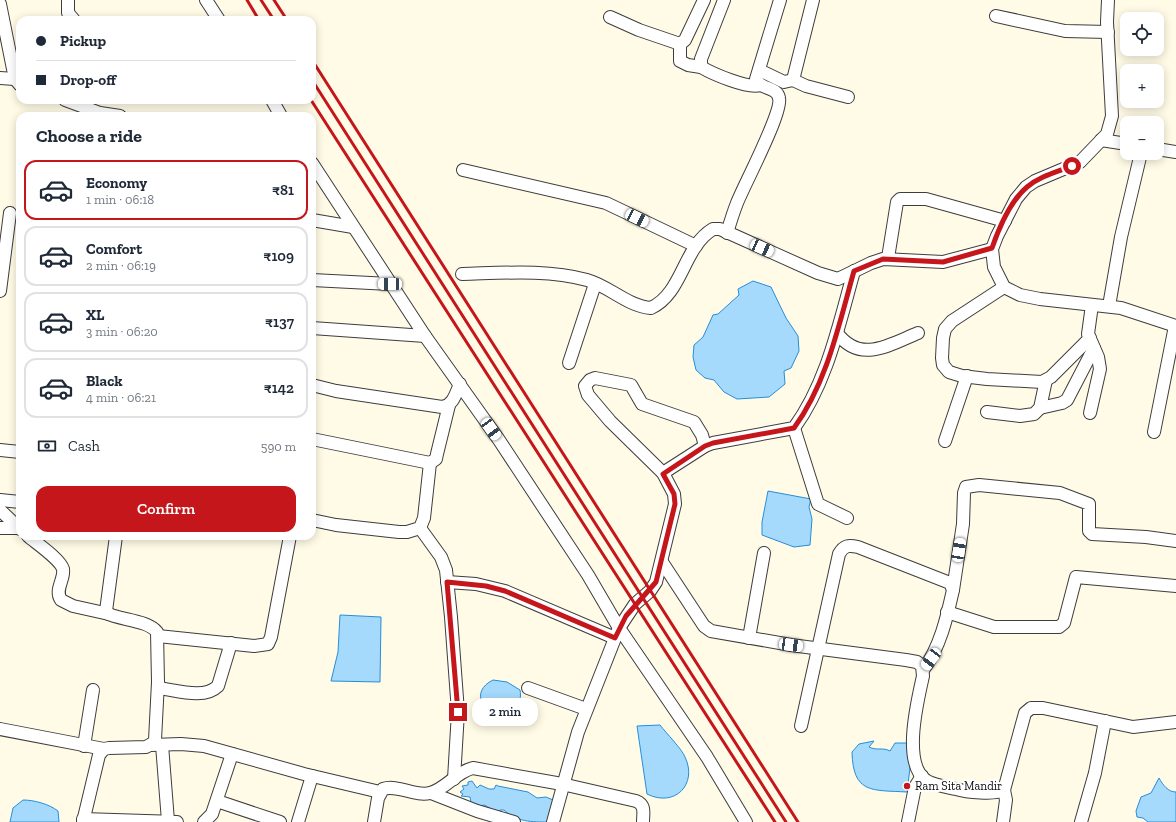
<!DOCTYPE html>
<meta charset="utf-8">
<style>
:root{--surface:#fff;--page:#f6f6f7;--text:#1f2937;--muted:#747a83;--line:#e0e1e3;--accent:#c5161b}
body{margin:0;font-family:"Zilla Slab",serif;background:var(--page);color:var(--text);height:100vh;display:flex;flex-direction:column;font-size:15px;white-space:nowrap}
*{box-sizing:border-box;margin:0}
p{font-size:13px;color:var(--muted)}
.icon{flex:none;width:22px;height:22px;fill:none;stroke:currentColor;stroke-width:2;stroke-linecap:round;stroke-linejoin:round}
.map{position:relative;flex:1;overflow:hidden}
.sheet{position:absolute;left:16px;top:112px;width:300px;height:428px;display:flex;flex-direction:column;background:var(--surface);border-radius:12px;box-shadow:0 2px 10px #0003}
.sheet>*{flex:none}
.top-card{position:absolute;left:16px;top:16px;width:300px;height:88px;border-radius:12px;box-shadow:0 2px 10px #0003;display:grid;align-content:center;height:88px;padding:0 20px;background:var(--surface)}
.fabs{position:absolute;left:1120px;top:12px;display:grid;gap:8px}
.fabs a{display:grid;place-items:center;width:44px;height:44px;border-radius:8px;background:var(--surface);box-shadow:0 2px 10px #0003;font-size:20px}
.end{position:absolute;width:18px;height:18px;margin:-9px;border:5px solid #c5161b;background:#fff;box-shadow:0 0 0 2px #fff}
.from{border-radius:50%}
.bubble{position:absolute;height:28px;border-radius:12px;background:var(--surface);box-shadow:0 2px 10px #0003;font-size:13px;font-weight:600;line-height:28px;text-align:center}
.car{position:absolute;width:12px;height:24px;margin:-12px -6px;border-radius:5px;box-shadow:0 0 3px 1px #0007;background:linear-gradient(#fff 24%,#345 0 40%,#fff 0 76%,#345 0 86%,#fff 0)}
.top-card b{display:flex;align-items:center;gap:14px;height:38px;font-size:15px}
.top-card b+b{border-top:1px solid var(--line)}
.top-card i{width:10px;height:10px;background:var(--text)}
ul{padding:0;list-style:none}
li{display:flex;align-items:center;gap:12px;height:60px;margin:0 8px 6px;padding:0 12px;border:2px solid var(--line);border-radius:12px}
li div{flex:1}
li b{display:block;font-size:15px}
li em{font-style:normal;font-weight:600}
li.selected{border-color:var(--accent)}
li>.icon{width:36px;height:36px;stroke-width:1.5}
h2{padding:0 20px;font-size:18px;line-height:48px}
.pay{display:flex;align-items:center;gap:10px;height:44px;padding:0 20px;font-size:15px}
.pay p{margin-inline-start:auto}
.primary-button{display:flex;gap:8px;margin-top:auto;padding:8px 20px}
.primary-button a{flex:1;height:46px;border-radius:12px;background:var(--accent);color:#fff;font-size:16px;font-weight:600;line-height:46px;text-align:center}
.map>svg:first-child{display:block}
</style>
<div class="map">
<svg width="1176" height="822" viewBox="0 0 1176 822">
<rect width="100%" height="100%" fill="#fffbe6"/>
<g fill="#a5dafc" stroke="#258eda">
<path d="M753,281L771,287L786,318L798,336L799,351L791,368L784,371L785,384L769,397L737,399L724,392L714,380L705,378L696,370L693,357L694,345L703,337L713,315L718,314L739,295L738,289Z"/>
<path d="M768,491L811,499L809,507L812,519L810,545L794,547L762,535V522Z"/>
<path d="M340,615L381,617L380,682L331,681L338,652Z"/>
<path d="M493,680L507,682L520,690C523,704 512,712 502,720C484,713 469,692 493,680Z"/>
<path d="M660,725C666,733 682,749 685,757C698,784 675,808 647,794L637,726Z"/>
<path d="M874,741L869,747C877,751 883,747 890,751L895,743H908L911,760L907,792C872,790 853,794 852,752L859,744Z"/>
<path d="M1159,778C1163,785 1168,792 1176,792V822H1148L1143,818L1137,817L1136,811L1141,797L1151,793Z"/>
<path d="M472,781L477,788L480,785L489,789H494L496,785L498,786L528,792L537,798L546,797L553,800L549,822C531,822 517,822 504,810H500L502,817L495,816L490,808L484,805L476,807L471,803L470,797L461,796L463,794L460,792L464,789L462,786L468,785V782Z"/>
<path d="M23,800C34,800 49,804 58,811L59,822H10L13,808Z"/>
</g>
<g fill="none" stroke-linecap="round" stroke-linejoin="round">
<defs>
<g id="minor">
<path d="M68,0V13L74,20"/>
<path d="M206,0L219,20"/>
<path d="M724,0L701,59V67C713,74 748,89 760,85"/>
<path d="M1108,0L1107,22L1112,116L1107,134L1080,162L1035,181L1026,187L1016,199L997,236L992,249L994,267L1004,287L1020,295L1040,299L1121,308L1176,326"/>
<path d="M0,4L15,79L20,85"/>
<path d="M996,16L1065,31L1108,32"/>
<path d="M610,17L639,30L680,44L685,40L704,0"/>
<path d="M680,44V61L688,65L701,67"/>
<path d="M759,70L784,82L793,80L813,0"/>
<path d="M0,78L15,79"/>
<path d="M793,80L806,86L848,97"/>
<path d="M65,100L100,113L120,116"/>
<path d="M272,100L281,116"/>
<path d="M1101,140L1127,144"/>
<path d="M1157,149L1176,152"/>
<path d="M312,163L425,336L499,440L588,575L619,628L707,757L746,822"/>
<path d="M463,170L606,203L696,246"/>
<path d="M312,220L353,227"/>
<path d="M727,233C730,223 733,213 737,203C744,185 783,112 779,98C777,86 760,90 756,79L780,0"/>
<path d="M888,258L897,202L900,199H926L1005,221"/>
<path d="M462,274C502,273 547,269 587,280C609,286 627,306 651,308C683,293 683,247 713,229H720L818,273L838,279L871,263L883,259L943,262L992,249"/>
<path d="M312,280L390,284"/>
<path d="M1004,287L952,321L945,329L943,338L942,358L943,365L949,372L962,376L987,379L1042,382L1051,377L1090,338"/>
<path d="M0,291L10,213"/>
<path d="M1109,306L1121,237L1141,153"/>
<path d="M312,328L425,336"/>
<path d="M837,333C860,364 889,345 918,333"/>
<path d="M569,363L595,284"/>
<path d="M312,385L336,391L442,407C453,406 456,393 460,384"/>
<path d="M1040,408L1062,403L1067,400L1094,348"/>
<path d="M987,412L1020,416L1034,414L1040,408L1046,380"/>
<path d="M1090,413L1100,369L1098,357L1088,334L1092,305"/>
<path d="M794,428L818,504L847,518"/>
<path d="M1154,432L1175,326"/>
<path d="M312,439L430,463L436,459L437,454L449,405"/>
<path d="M945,441L967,376"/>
<path d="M0,450L20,452"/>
<path d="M663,473L705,446L713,443L794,428C827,383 839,324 854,271"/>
<path d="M0,500L20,502"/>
<path d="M0,510L20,529"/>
<path d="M312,520L336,525L399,532H407L420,528L424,518L430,463"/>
<path d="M0,528H19"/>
<path d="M420,528L441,557L446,570L451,617L458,712L454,779"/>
<path d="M28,536C36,543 60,559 63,569C65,579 54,590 61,600L73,606L109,614"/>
<path d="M662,562L704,626L711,631L791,645L906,660L917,662L922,666L923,676C918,699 901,765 927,781C934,785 947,787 956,789C966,792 995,795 1004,790L1025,713L1031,708H1043L1133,727L1176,722"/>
<path d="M447,582L476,584L505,591L615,638"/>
<path d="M953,590L963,524L964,493L966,487L979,485L1060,493L1089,504V531L1092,534L1146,537L1176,541"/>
<path d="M947,612L994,627H1059L1064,623L1076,577L1176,586"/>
<path d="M158,636L254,646L268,644L271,637L290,536"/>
<path d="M749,638L764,553"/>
<path d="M158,688C176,690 204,700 218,686L231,643"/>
<path d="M528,688L586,709"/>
<path d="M801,726L839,554C844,545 849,545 858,547L950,583L953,590C947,617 940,648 923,670"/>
<path d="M0,729L104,749"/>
<path d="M151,745L181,744L204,746L304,774L380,792"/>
<path d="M162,745L168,821"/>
<path d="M84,746L93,690"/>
<path d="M431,793L477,811L514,822"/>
<path d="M217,801L280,822"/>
<path d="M83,819L177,822"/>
<path d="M83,822L99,755L104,749L109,748L146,747L153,743L155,740L158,682L157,632C148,620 120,620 106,613V611L116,536"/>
<path d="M204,822L212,814L232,754"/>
<path d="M298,822L312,776"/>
<path d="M374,822L378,798L383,789C398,784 415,797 430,793C446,789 456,772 473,768L562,784L636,801C646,805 643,813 643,822"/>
<path d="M553,822L578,732L619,628L635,604L650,591L656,582L675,504L674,494L663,473L610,421L588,395L585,386L590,380L595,378L631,385L642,404L694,422L702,435L705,446"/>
<path d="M908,822L915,787L922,776"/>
<path d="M1003,822L1006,800L1004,790"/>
<path d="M1081,822L1095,773L1105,721"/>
</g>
</defs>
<use href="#minor" stroke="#3d3d3d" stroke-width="14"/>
<use href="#minor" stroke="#fff" stroke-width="12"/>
<g stroke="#c5161b" stroke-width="3">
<path d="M247,0L259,20"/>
<path d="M261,0L274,20"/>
<path d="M274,0L287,20"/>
<path d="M312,60L798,822"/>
<path d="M312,80L786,822"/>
<path d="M311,100L775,822"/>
</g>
</g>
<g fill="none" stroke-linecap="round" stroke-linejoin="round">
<path stroke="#c5161b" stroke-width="5" d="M458,712L447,582L486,586L505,591L615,638L626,616L656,582L675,504L674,494L663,474L705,446L713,443L794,428C827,383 839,324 854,271L883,259L943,262L992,248C999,228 1010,201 1027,187C1040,176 1057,172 1072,166"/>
</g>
<circle fill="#c5161b" stroke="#fff" stroke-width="1.5" cx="907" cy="786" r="4"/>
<g text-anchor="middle" stroke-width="4" stroke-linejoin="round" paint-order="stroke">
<g font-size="12" fill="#0a0a0a" stroke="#fff" text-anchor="start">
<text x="915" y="790">Ram Sita Mandir</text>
</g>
</g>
</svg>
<div class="fabs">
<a><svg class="icon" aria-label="locate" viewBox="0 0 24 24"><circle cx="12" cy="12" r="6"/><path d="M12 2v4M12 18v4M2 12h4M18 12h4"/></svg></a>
<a>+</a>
<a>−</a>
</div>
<i class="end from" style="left:1072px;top:166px"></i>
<i class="end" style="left:458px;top:712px"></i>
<div class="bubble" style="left:472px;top:698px;width:66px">2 min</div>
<i class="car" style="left:637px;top:218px;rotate:116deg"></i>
<i class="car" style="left:762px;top:248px;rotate:114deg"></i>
<i class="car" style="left:390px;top:284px;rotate:271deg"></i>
<i class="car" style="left:491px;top:429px;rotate:144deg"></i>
<i class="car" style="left:959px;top:550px;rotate:9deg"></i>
<i class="car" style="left:791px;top:645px;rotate:98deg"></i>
<i class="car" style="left:931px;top:659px;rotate:217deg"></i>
<div class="top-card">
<b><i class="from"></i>Pickup</b>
<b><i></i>Drop-off</b>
</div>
<section class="sheet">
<h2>Choose a ride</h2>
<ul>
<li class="selected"><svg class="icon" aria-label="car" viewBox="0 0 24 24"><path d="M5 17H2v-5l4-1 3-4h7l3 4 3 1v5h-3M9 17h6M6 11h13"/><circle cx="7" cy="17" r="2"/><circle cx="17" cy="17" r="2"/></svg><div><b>Economy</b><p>1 min · 06:18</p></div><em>₹81</em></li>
<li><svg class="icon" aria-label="car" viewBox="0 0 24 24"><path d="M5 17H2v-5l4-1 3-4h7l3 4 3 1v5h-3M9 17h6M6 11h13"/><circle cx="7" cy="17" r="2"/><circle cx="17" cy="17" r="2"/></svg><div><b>Comfort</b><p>2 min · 06:19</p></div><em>₹109</em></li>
<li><svg class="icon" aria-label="car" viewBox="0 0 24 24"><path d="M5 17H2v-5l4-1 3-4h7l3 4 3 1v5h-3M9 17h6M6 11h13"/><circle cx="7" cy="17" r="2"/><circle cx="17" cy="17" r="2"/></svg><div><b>XL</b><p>3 min · 06:20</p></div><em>₹137</em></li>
<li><svg class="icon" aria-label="car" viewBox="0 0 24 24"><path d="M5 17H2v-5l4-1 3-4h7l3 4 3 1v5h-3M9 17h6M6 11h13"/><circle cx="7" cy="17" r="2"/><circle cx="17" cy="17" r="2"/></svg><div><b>Black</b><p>4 min · 06:21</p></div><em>₹142</em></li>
</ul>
<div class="pay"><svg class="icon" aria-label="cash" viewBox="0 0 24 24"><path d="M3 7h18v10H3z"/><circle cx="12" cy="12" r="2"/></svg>Cash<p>590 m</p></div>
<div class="primary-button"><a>Confirm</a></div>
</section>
</div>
